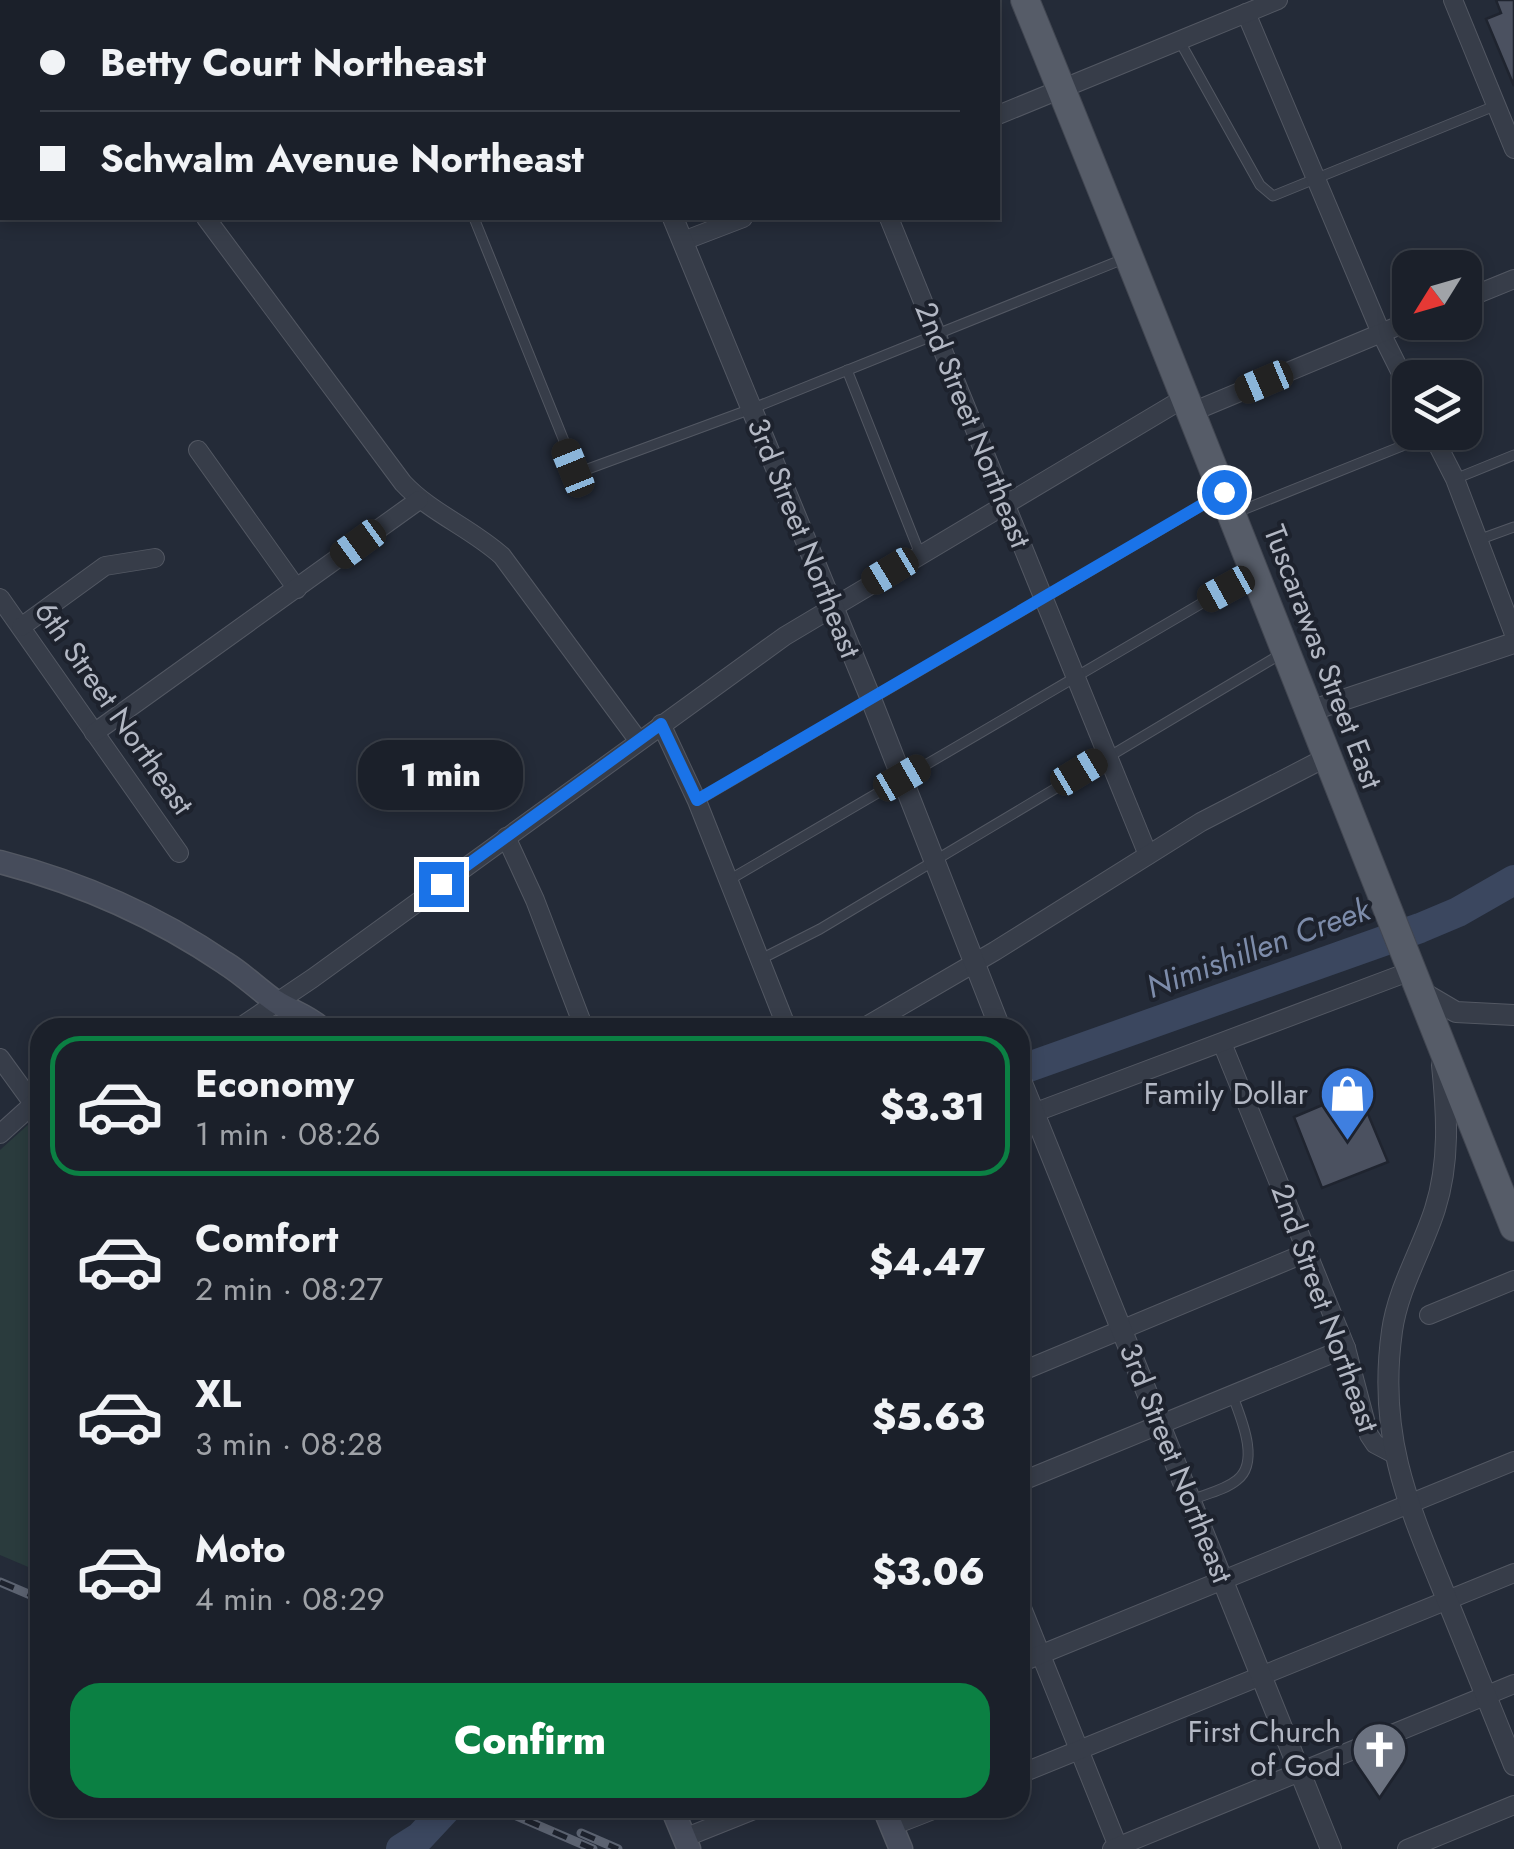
<!DOCTYPE html>
<meta charset="utf-8">
<style>
:root{--surface:#1b202a;--page:#282d36;--text:#f1f3f6;--muted:#a0a3a8;--line:#393e47;--accent:#0b8043}
body{margin:0;font-family:Jost,sans-serif;background:var(--page);color:var(--text);height:100vh;display:flex;flex-direction:column;font-size:38px;white-space:nowrap}
*{box-sizing:border-box;margin:0}
p{font-size:32px;color:var(--muted)}
.icon{flex:none;width:55px;height:55px;fill:none;stroke:currentColor;stroke-width:2;stroke-linecap:round;stroke-linejoin:round}
.map{position:relative;flex:1;overflow:hidden}
.panel{position:absolute;left:30px;top:1018px;width:1000px;height:800px;display:flex;flex-direction:column;background:var(--surface);border-radius:30px;box-shadow:0 5px 15px #0003,0 0 0 2px var(--line)}
.panel>*{flex:none}
.guide{position:absolute;left:0px;top:0px;width:1000px;height:220px;box-shadow:0 5px 15px #0003,0 0 0 2px var(--line);display:grid;align-content:center;height:220px;padding:0 40px;background:var(--surface)}
.needle{width:65px;rotate:233deg}
.buttons{position:absolute;left:1392px;top:250px;display:grid;gap:20px}
.buttons a{display:grid;place-items:center;width:90px;height:90px;border-radius:20px;background:var(--surface);box-shadow:0 5px 15px #0003,0 0 0 2px var(--line);font-size:50px}
.end{position:absolute;width:45px;height:45px;margin:-22px;border:12px solid #1a73e8;background:#fff;box-shadow:0 0 0 5px #fff}
.from{border-radius:50%}
.bubble{position:absolute;height:70px;border-radius:30px;background:var(--surface);box-shadow:0 5px 15px #0003,0 0 0 2px var(--line);font-size:32px;font-weight:800;line-height:70px;text-align:center}
.car{position:absolute;width:30px;height:60px;margin:-30px -15px;border-radius:12px;box-shadow:0 0 8px 2px #0007;background:linear-gradient(#222 24%,#8ab4d8 0 40%,#222 0 76%,#8ab4d8 0 86%,#222 0)}
.guide b{display:flex;align-items:center;gap:35px;height:95px;font-size:38px}
.guide b+b{border-top:2px solid var(--line)}
.guide i{width:25px;height:25px;background:var(--text)}
ul{padding:18px 0 0;list-style:none}
li{display:flex;align-items:center;gap:30px;height:140px;margin:0 20px 15px;padding:0 20px;border:5px solid transparent;border-radius:30px}
li div{flex:1}
li b{display:block;font-size:38px}
li em{font-style:normal;font-weight:800}
li.on{border-color:var(--accent)}
li>.icon{width:90px;height:90px;stroke-width:1.5}
.button{display:flex;gap:20px;margin-top:auto;padding:20px 40px}
.button a{flex:1;height:115px;border-radius:30px;background:var(--accent);color:#fff;font-size:40px;font-weight:800;line-height:115px;text-align:center}
.map>svg:first-child{display:block}
</style>
<div class="map">
<svg width="1514" height="1849" viewBox="0 0 1514 1849">
<rect width="100%" height="100%" fill="#242b38"/>
<path fill="#2a3b3d" d="M31,1122L40,1138V1572L0,1555V1150Z"/>
<g fill="none" stroke-linecap="round" stroke-linejoin="round">
<g stroke="#3b475f" stroke-width="30">
<path d="M1020,1070L1420,928L1458,912L1514,880"/>
<path d="M401,1849L420,1837L447,1808"/>
</g>
</g>
<g fill="#4b5160" stroke="#1f242f" stroke-width="2.5">
<path d="M1496,0H1514V86L1486,19L1501,13Z"/>
<path d="M1358,1090L1388,1162L1322,1188L1294,1117Z"/>
</g>
<g fill="none" stroke-linecap="round" stroke-linejoin="round">
<defs>
<g id="service">
<path d="M228,0L230,2"/>
<path d="M387,0L388,2"/>
<path d="M84,2L88,0"/>
<path d="M370,2L373,0"/>
<path d="M1179,40L1260,185L1273,196L1497,105"/>
<path d="M0,63L2,61"/>
<path d="M474,218L577,473L751,409L1126,258"/>
<path d="M847,370L920,554"/>
<path d="M1455,479L1514,455"/>
<path d="M1235,513L1432,434"/>
<path d="M1478,540L1514,527"/>
<path d="M697,801L1218,496"/>
<path d="M729,880L1250,575"/>
<path d="M761,959L820,929L1281,654"/>
<path d="M1191,1500C1206,1494 1225,1490 1237,1480C1261,1462 1240,1416 1232,1394"/>
</g>
<g id="minor">
<path d="M52,0L54,2"/>
<path d="M800,0L801,2"/>
<path d="M1453,0L1514,149"/>
<path d="M1246,13L1381,333L1410,391"/>
<path d="M998,115L1278,0"/>
<path d="M206,218L403,483C431,513 471,528 502,556L638,740"/>
<path d="M889,218L1148,855"/>
<path d="M683,241L743,218"/>
<path d="M1465,299L1514,279"/>
<path d="M1192,412L1410,321"/>
<path d="M1431,432L1455,479L1514,634"/>
<path d="M198,450L297,589"/>
<path d="M0,598L179,853"/>
<path d="M21,627L105,566L155,558"/>
<path d="M661,724L697,801L787,1028"/>
<path d="M94,733L419,500"/>
<path d="M506,837L535,900L584,1028"/>
<path d="M239,1028L313,978L785,636L1186,397"/>
<path d="M863,1028L995,951L1201,822L1327,757"/>
<path d="M1222,1043L1346,1348L1369,1435L1375,1444L1394,1454"/>
<path d="M0,1058L40,1113"/>
<path d="M1020,1118L1411,971"/>
<path d="M0,1134L40,1098"/>
<path d="M1429,1315L1514,1280"/>
<path d="M1020,1372L1308,1252"/>
<path d="M1020,1482L1346,1348"/>
<path d="M1020,1603L1119,1849"/>
<path d="M1020,1663L1514,1461"/>
<path d="M1020,1774L1514,1573"/>
<path d="M892,1826L938,1808"/>
<path d="M684,1838L759,1808"/>
<path d="M1112,1849L1514,1684"/>
<path d="M1407,1849L1514,1805"/>
</g>
<g id="tertiary">
<path d="M585,0L586,2"/>
<path d="M673,218L871,699L1000,1028"/>
<path d="M1310,711L1514,643"/>
<path d="M1422,992L1456,1012L1514,1015"/>
<path d="M1442,1065C1447,1113 1450,1162 1435,1209C1422,1250 1398,1288 1392,1331C1377,1438 1409,1507 1448,1602C1470,1657 1492,1711 1514,1765"/>
<path d="M1020,1078L1331,1849"/>
</g>
<g id="secondary">
<path d="M0,862C81,883 156,916 225,963C243,974 258,989 275,1001C290,1011 306,1015 321,1028"/>
<path d="M672,1808L689,1849"/>
<path d="M884,1808L901,1849"/>
</g>
<path id="primary" d="M1025,0C1192,408 1350,818 1514,1227"/>
</defs>
<use href="#service" stroke="#535863" stroke-width="11"/>
<use href="#minor" stroke="#535863" stroke-width="20"/>
<use href="#tertiary" stroke="#535863" stroke-width="22"/>
<use href="#secondary" stroke="#535863" stroke-width="25"/>
<use href="#primary" stroke="#414651" stroke-width="30"/>
<use href="#service" stroke="#373d49" stroke-width="9"/>
<use href="#minor" stroke="#373d49" stroke-width="18"/>
<use href="#tertiary" stroke="#373d49" stroke-width="20"/>
<use href="#secondary" stroke="#464c5b" stroke-width="22"/>
<use href="#primary" stroke="#565c68" stroke-width="28"/>
<defs>
<g id="rail">
<path d="M0,1582L40,1599"/>
<path d="M498,1808L593,1849"/>
<path d="M581,1833L618,1849"/>
</g>
</defs>
<use href="#rail" stroke="#5c6371" stroke-width="9"/>
<use href="#rail" stroke="#1d222d" stroke-width="5" stroke-dasharray="15" stroke-linecap="butt"/>
</g>
<g fill="none" stroke-linecap="round" stroke-linejoin="round">
<path stroke="#1a73e8" stroke-width="12" d="M441,884L661,724L697,800L1224,492"/>
</g>
<defs>
<symbol id="shop-pin" viewBox="-11 -11 22 30"><path d="M0 17L-7.5 6A9.5 9.5 0 1 1 7.5 6Z" fill="#3f7fe0" stroke="#1d222d"/><path d="M-5-2.5h2.3a2.7 3.5 0 0 1 5.4 0H5L5.5 6h-11ZM-1.5-2.5h3a1.5 2.3 0 0 0-3 0Z" fill="#fff"/></symbol>
<symbol id="church-pin" viewBox="-11 -11 22 30"><path d="M0 17L-7.5 6A9.5 9.5 0 1 1 7.5 6Z" fill="#6b7280" stroke="#1d222d"/><path d="M-1.2-6h2.4v3.5h3.3v2.4h-3.3V6h-2.4V-.1h-3.3v-2.4h3.3Z" fill="#fff"/></symbol>
</defs>
<g fill-rule="evenodd">
<use href="#shop-pin" x="1316" y="1062" width="63" height="86"/>
<use href="#church-pin" x="1348" y="1718" width="63" height="86"/>
</g>
<g text-anchor="middle" stroke-width="8" stroke-linejoin="round" paint-order="stroke">
<g font-size="30" fill="#b3b8c4" stroke="#1d222d">
<text transform="translate(973 425) rotate(68)" y="10">2nd Street Northeast</text>
<text transform="translate(804 538) rotate(68)" y="10">3rd Street Northeast</text>
<text transform="translate(1323 657) rotate(69)" y="10">Tuscarawas Street East</text>
<text transform="translate(114 708) rotate(55)" y="10">6th Street Northeast</text>
<text transform="translate(1325 1308) rotate(70)" y="10">2nd Street Northeast</text>
<text transform="translate(1176 1463) rotate(68)" y="10">3rd Street Northeast</text>
</g>
<g font-size="30" fill="#b3b8c4" stroke="#1d222d" text-anchor="end">
<text x="1308" y="1104">Family Dollar</text>
<text x="1341" y="1742">First Church<tspan x="1341" dy="34">of God</tspan></text>
</g>
<g font-size="32" font-style="italic" fill="#7d8caa" stroke="#1d222d">
<text transform="translate(1258 948) rotate(-20)" y="11">Nimishillen Creek</text>
</g>
</g>
</svg>
<div class="buttons">
<a><svg class="needle" viewBox="-14 -14 28 28"><path d="M0-13l5 13h-10z" fill="#e53935"/><path d="M0 13l5-13h-10z" fill="#a0a3a8"/></svg></a>
<a><svg class="icon" aria-label="layers" viewBox="0 0 24 24"><path d="M12 4l9 5-9 5-9-5zM3 14l9 5 9-5"/></svg></a>
</div>
<i class="end from" style="left:1224px;top:492px"></i>
<i class="end" style="left:441px;top:884px"></i>
<div class="bubble" style="left:358px;top:740px;width:165px">1 min</div>
<i class="car" style="left:1264px;top:382px;rotate:247deg"></i>
<i class="car" style="left:573px;top:468px;rotate:338deg"></i>
<i class="car" style="left:358px;top:544px;rotate:234deg"></i>
<i class="car" style="left:890px;top:571px;rotate:239deg"></i>
<i class="car" style="left:1226px;top:589px;rotate:241deg"></i>
<i class="car" style="left:1079px;top:772px;rotate:59deg"></i>
<i class="car" style="left:902px;top:778px;rotate:60deg"></i>
<div class="guide">
<b><i class="from"></i>Betty Court Northeast</b>
<b><i></i>Schwalm Avenue Northeast</b>
</div>
<section class="panel">
<ul>
<li class="on"><svg class="icon" aria-label="car" viewBox="0 0 24 24"><path d="M5 17H2v-5l4-1 3-4h7l3 4 3 1v5h-3M9 17h6M6 11h13"/><circle cx="7" cy="17" r="2"/><circle cx="17" cy="17" r="2"/></svg><div><b>Economy</b><p>1 min · 08:26</p></div><em>$3.31</em></li>
<li><svg class="icon" aria-label="car" viewBox="0 0 24 24"><path d="M5 17H2v-5l4-1 3-4h7l3 4 3 1v5h-3M9 17h6M6 11h13"/><circle cx="7" cy="17" r="2"/><circle cx="17" cy="17" r="2"/></svg><div><b>Comfort</b><p>2 min · 08:27</p></div><em>$4.47</em></li>
<li><svg class="icon" aria-label="car" viewBox="0 0 24 24"><path d="M5 17H2v-5l4-1 3-4h7l3 4 3 1v5h-3M9 17h6M6 11h13"/><circle cx="7" cy="17" r="2"/><circle cx="17" cy="17" r="2"/></svg><div><b>XL</b><p>3 min · 08:28</p></div><em>$5.63</em></li>
<li><svg class="icon" aria-label="car" viewBox="0 0 24 24"><path d="M5 17H2v-5l4-1 3-4h7l3 4 3 1v5h-3M9 17h6M6 11h13"/><circle cx="7" cy="17" r="2"/><circle cx="17" cy="17" r="2"/></svg><div><b>Moto</b><p>4 min · 08:29</p></div><em>$3.06</em></li>
</ul>
<div class="button"><a>Confirm</a></div>
</section>
</div>
